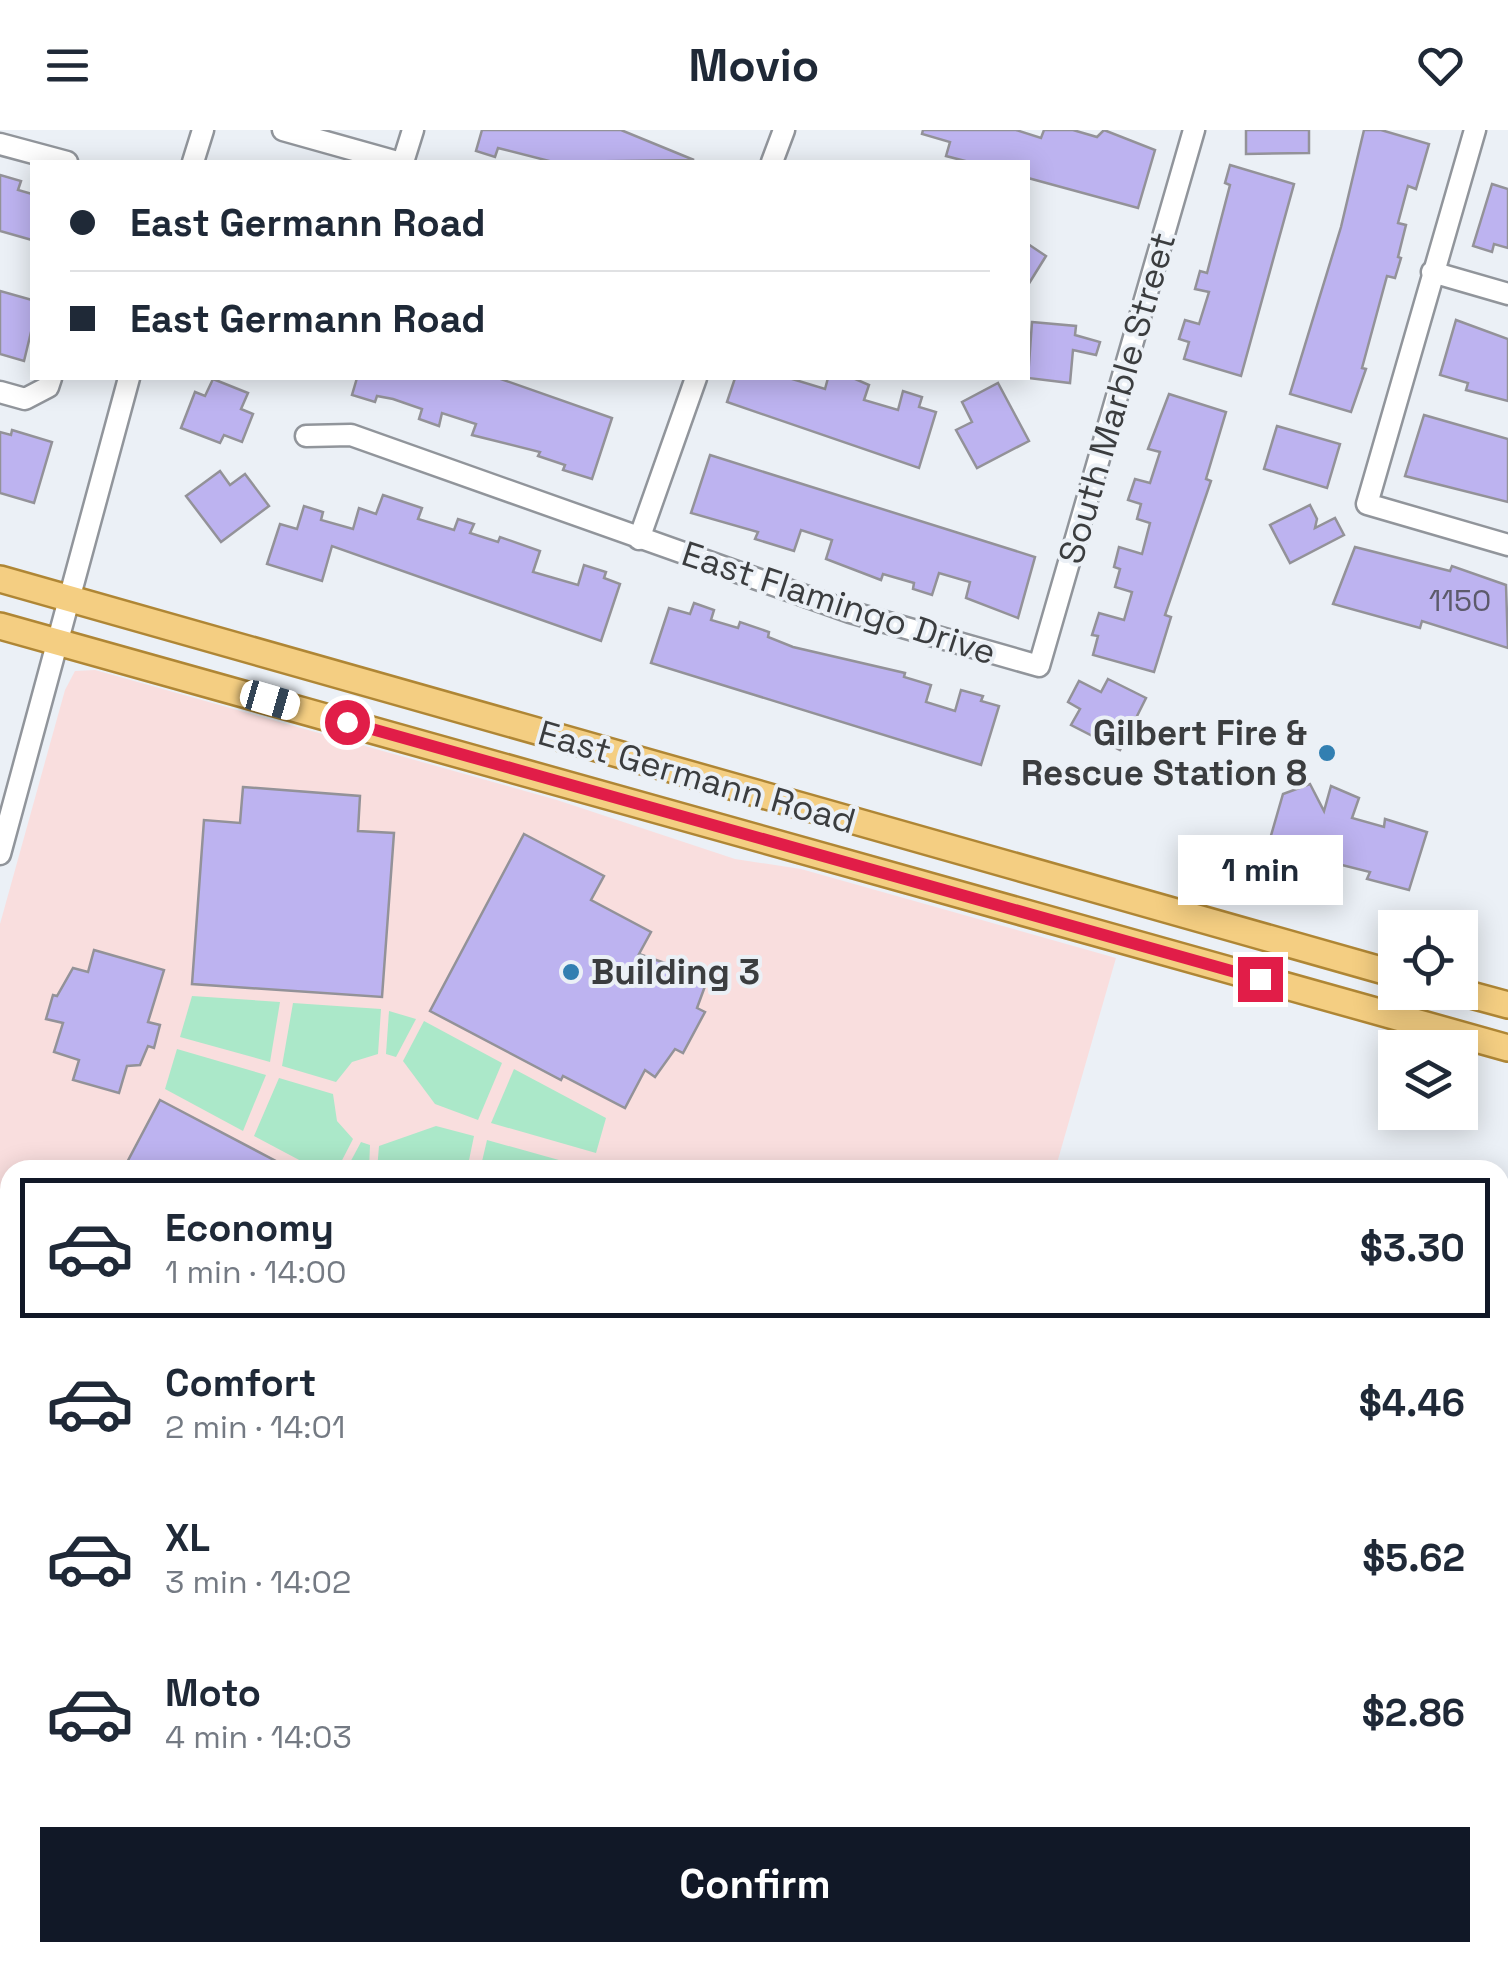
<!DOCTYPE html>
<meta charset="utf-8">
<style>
:root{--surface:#fff;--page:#f2f2f3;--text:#1f2937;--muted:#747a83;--line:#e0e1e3;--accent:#111827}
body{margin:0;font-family:"Space Grotesk",sans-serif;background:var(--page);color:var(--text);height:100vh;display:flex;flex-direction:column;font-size:38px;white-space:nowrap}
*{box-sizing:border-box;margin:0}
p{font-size:32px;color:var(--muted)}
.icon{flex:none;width:55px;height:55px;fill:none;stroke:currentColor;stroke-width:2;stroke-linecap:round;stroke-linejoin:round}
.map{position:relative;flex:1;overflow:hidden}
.side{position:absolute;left:0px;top:1030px;width:1510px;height:802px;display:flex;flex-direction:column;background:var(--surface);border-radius:30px 30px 0 0;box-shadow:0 5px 25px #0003}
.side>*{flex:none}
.hud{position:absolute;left:30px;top:30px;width:1000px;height:220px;border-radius:0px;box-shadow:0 5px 25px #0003;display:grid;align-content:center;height:220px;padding:0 40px;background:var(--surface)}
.controls{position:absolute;left:1378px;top:780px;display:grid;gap:20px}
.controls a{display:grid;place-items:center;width:100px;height:100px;border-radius:0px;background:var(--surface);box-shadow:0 5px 25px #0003;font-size:50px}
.end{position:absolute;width:45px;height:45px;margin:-22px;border:12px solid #e11d48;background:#fff;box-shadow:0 0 0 5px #fff}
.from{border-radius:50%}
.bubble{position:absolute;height:70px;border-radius:0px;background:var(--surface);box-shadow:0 5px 25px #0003;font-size:32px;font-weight:800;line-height:70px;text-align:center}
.car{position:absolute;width:30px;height:60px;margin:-30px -15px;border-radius:12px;box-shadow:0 0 8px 2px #0007;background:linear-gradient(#fff 24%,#345 0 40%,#fff 0 76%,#345 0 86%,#fff 0)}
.hud b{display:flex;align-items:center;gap:35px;height:95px;font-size:38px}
.hud b+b{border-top:2px solid var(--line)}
.hud i{width:25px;height:25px;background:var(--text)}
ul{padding:18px 0 0;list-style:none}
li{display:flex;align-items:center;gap:30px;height:140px;margin:0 20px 15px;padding:0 20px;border:5px solid transparent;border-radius:0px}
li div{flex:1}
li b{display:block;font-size:38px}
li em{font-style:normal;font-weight:800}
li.on{border-color:var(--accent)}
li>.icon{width:90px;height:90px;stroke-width:1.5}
.cta{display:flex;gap:20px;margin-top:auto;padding:20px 40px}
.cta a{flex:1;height:115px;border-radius:0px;background:var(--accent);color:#fff;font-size:40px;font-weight:800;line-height:115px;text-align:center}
header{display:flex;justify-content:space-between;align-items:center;height:130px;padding:0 40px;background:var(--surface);font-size:45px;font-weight:800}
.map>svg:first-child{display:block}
</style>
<header><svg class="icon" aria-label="menu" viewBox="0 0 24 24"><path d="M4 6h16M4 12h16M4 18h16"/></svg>Movio<svg class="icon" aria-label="heart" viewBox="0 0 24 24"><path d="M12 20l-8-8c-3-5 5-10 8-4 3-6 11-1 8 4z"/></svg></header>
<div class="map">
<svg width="1508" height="1832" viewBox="0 0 1508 1832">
<rect width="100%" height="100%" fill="#ebf0f6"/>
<path fill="#f9dede" d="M95,540L557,670L735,729L801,739L1116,828L1055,1040H10V1822L830,1823L827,1832H0V794L65,560L75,541Z"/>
<g fill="#abe8c9">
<path d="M192,866L280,872L270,932L180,907Z"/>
<path d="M293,873L381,879L378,924L352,932L336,952L282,936Z"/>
<path d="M389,881L416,889L396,927L386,924Z"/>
<path d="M424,891L502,933L478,990L435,974L403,931Z"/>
<path d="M177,919L266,945L243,1001L165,959Z"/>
<path d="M514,939L606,988L596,1023L491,993Z"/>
<path d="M279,948L333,964L337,991L353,1009L337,1040H318L254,1006Z"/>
<path d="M436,996L474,1006L467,1040H377L379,1016Z"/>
<path d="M487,1010L591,1039V1040H480Z"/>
<path d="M361,1012L370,1015L369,1040H346Z"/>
<path d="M0,1572L10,1575V1759L0,1757Z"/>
<path d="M0,1796L10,1799V1822L49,1823L55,1832H0Z"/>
<path d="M232,1823H406L403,1832H243Z"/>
</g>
<g fill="#bdb3f0" stroke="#939298" stroke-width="2.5">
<path d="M482,0H621L694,30L553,32L498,18L495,27L476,21Z"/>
<path d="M923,0H1016L1041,8L1044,0H1073L1097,7L1104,0L1155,20L1138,78L1028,48V32H969L946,26L950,12L922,4Z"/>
<path d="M1246,0H1309V23L1246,24Z"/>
<path d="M1364,0H1381L1429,14L1416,59L1408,56L1398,93L1406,95L1398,127L1401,128L1395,148L1387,146L1362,238L1366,239L1351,282L1290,264L1341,97Z"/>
<path d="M1230,35L1294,54L1241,246L1184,229L1189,212L1179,209L1185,190L1199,194L1209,162L1195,159L1200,141L1207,143L1230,55L1225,53Z"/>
<path d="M0,45L21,51L18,60L32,64V110L0,101Z"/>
<path d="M1492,54L1508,59V118L1494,114L1492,122L1473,116Z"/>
<path d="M1028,114L1046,126L1028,155Z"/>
<path d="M0,161L32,170V198L24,231L0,224Z"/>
<path d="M1456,190L1508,209V271L1466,260L1468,253L1440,245Z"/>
<path d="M1032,192L1076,196L1075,205L1100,212L1096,225L1073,220L1070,253L1028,248Z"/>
<path d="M357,248H498L612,288L592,349L563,340L565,335L538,326L540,322L472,305L476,294L442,283L439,296L419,289L422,279L393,269L377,266L375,272L352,265Z"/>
<path d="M735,248H789L825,259L828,248H853L869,255L864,270L898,280L903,261L922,267L919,277L936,282L919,338L727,272Z"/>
<path d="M213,249L248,263L241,279L253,284L242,312L224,305L220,313L181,298L195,262L205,266Z"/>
<path d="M998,253L1029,311L977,338L956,300L972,292L962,272Z"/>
<path d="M1169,264L1226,282L1206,349L1211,351L1165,485L1171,487L1154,542L1093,525L1098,506L1092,505L1099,483L1124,490L1132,462L1115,457L1120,439L1114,437L1119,417L1142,424L1150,393L1137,389L1141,374L1128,370L1135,349L1150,353L1160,322L1148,319Z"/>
<path d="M1424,285L1508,309V372L1405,346Z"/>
<path d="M1277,296L1340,314L1327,358L1264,339Z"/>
<path d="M12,300L52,312L34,373L0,363V302L11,305Z"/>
<path d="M710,325L1035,427L1018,488L966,468L970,452L939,443L932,465L913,459L914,453L883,444L881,450L826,429L832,410L801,400L794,421L755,409L758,402L691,383Z"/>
<path d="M220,341L230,355L245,344L269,376L221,412L186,366Z"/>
<path d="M383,365L422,378L418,389L454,400L458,389L474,394L470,403L498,412L500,407L540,421L533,442L578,455L584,435L606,442L604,448L620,454L601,511L332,416L322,451L267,434L280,394L297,399L304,376L323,382L321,390L353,399L359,378L376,384Z"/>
<path d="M1310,375L1317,389L1315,398L1335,388L1344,405L1290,433L1270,395Z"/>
<path d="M1355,417L1450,441L1452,436L1506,455L1508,518L1422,491L1420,498L1333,474Z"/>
<path d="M694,473L714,480L711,490L738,498L740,492L769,502L768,507L793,517L905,543L904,547L931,555L926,572L955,581L961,560L983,566L981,571L999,576L981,635L651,533L669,478L690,484Z"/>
<path d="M1108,549L1146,568L1120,620L1071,595L1080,579L1068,572L1079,551L1101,562Z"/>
<path d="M1310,654L1324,681L1331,656L1359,668L1352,688L1384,697L1385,689L1427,702L1409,760L1367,749L1370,742L1338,734L1336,740L1302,731L1294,735L1291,729L1278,736L1268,716L1283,664Z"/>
<path d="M243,657L360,666L358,701L394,703L382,867L192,854L204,690L240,693Z"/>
<path d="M524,704L604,746L591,770L651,802L639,824L708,848L697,878L705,882L683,923L675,919L655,947L645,940L625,978L563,946L561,950L430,881Z"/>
<path d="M94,820L164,840L148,892L160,895L154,918L148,916L140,935L127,936L119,963L73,950L79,930L54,922L63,893L46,889L53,865L57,866L73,838L88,842Z"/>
<path d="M160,970L293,1040H123Z"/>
</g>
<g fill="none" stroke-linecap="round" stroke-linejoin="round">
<defs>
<g id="minor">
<path d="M283,0L397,32"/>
<path d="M1475,0L1367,374L1508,415"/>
<path d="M0,14L67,32"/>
<path d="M193,32L203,0"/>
<path d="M403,32L413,0"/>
<path d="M772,32L784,0"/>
<path d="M1432,142L1508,164"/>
<path d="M0,262L25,269L48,257L51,248"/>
<path d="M306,306L351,305L850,482L1039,536L1194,0"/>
<path d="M639,409L696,248"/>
<path d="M0,724L129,248"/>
</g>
<g id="major">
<path d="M0,449L1395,844"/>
<path d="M0,496L1508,918"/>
<path d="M1460,862L1508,875"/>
</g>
</defs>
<use href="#minor" stroke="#91959b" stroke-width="25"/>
<use href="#major" stroke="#af8635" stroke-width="30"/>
<use href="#minor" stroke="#fff" stroke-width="20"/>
<use href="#major" stroke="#f4ce82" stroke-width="25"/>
</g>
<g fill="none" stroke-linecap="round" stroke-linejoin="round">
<path stroke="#e11d48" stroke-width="12" d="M347,592L1260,849"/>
</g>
<g fill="#327fb1" stroke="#ebf0f6" stroke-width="4">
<circle cx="1327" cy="623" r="10"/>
<circle cx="571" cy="842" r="10"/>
</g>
<g text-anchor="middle" stroke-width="8" stroke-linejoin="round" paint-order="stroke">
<g font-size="30" fill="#5c5a6b">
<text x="1460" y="481">1150</text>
</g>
<g font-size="35" fill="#3b3d3f" stroke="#ebf0f6">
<text transform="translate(1117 268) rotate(-74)" y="12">South Marble Street</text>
<text transform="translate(839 473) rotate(18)" y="12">East Flamingo Drive</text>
<text transform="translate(697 647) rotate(16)" y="12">East Germann Road</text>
</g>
<g font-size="35" font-weight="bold" fill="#3b3d3f" stroke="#ebf0f6" text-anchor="end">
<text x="1307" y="615">Gilbert Fire &amp;<tspan x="1307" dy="40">Rescue Station 8</tspan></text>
<text x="591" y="854" text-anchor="start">Building 3</text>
</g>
</g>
</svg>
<div class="controls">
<a><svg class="icon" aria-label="locate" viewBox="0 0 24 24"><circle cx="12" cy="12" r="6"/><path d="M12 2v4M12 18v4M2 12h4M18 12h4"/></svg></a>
<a><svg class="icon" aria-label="layers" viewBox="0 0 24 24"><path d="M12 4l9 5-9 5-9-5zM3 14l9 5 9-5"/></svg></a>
</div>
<i class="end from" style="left:347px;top:592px"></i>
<i class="end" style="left:1260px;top:849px"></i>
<div class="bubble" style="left:1178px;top:705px;width:165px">1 min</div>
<i class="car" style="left:270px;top:570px;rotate:106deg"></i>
<div class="hud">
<b><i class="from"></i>East Germann Road</b>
<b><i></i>East Germann Road</b>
</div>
<section class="side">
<ul>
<li class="on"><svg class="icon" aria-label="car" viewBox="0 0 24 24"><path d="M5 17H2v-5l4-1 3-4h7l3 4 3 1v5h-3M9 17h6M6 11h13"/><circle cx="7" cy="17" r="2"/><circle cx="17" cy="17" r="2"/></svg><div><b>Economy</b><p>1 min · 14:00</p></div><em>$3.30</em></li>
<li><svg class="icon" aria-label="car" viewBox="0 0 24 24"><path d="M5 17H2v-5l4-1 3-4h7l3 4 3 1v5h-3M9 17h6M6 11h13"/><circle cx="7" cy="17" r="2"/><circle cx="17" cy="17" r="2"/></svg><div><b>Comfort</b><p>2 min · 14:01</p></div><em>$4.46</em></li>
<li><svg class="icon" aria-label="car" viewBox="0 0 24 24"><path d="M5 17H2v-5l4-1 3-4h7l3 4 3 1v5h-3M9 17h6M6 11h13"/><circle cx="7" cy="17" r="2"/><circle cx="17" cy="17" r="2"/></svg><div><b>XL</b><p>3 min · 14:02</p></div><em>$5.62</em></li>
<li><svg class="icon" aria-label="car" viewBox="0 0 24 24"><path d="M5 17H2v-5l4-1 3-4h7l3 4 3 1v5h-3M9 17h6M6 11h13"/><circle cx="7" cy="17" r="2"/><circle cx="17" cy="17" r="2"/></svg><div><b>Moto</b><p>4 min · 14:03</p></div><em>$2.86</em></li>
</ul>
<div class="cta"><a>Confirm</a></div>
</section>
</div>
